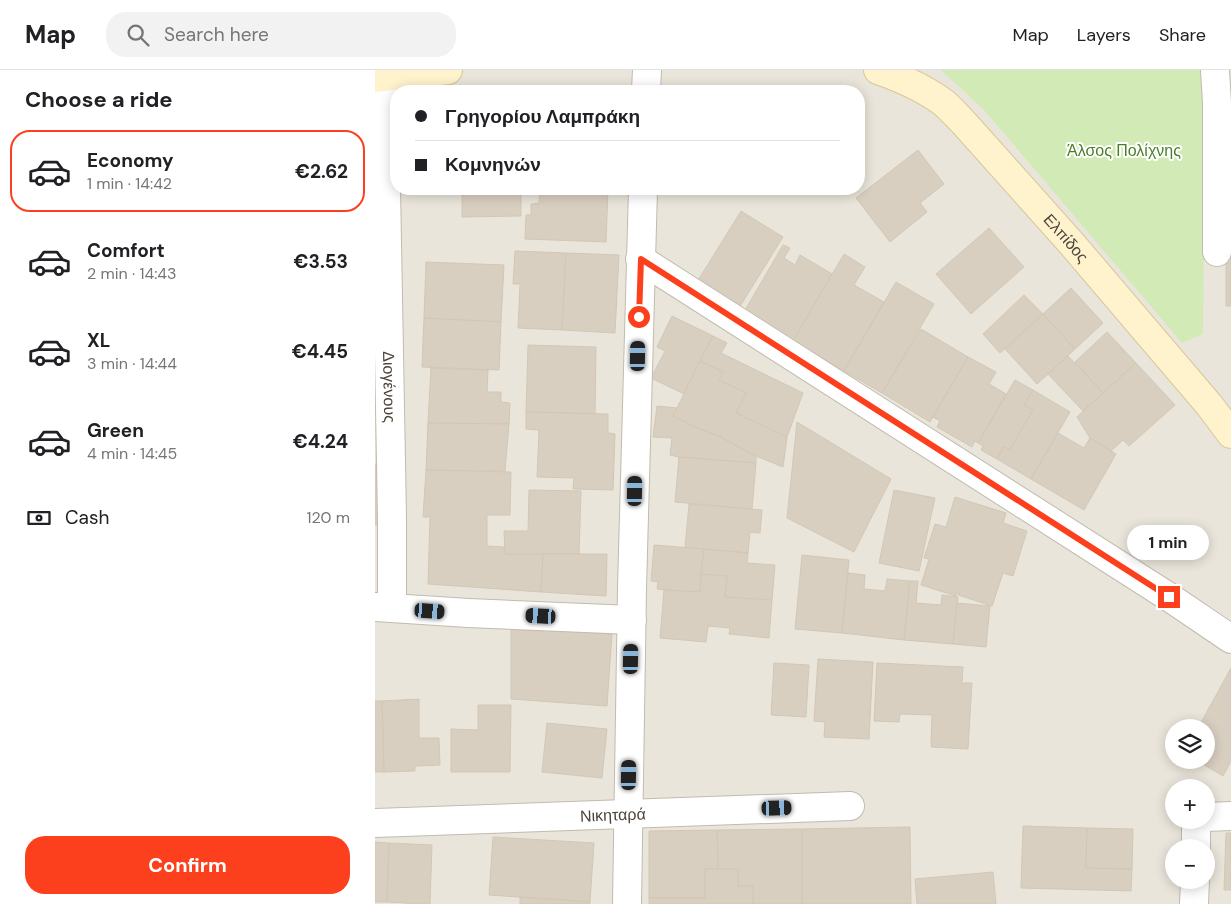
<!DOCTYPE html>
<meta charset="utf-8">
<style>
:root{--surface:#fff;--page:#f2f2f2;--text:#202124;--muted:#757577;--line:#e0e0e0;--accent:#fc3f1d}
body{margin:0;font-family:"DM Sans",sans-serif;background:var(--page);color:var(--text);height:100vh;display:flex;flex-direction:column;font-size:19px;white-space:nowrap}
*{box-sizing:border-box;margin:0}
p{font-size:16px;color:var(--muted)}
.icon{flex:none;width:28px;height:28px;fill:none;stroke:currentColor;stroke-width:2;stroke-linecap:round;stroke-linejoin:round}
.map{position:relative;flex:1;overflow:hidden}
.drawer{display:flex;flex-direction:column;background:var(--surface);width:375px}
.drawer>*{flex:none}
.guide{position:absolute;left:15px;top:15px;width:475px;height:110px;border-radius:20px;box-shadow:0 2px 12px #0003;display:grid;align-content:center;height:110px;padding:0 25px;background:var(--surface)}
.buttons{position:absolute;left:790px;top:649px;display:grid;gap:10px}
.buttons a{display:grid;place-items:center;width:50px;height:50px;border-radius:50%;background:var(--surface);box-shadow:0 2px 12px #0003;font-size:25px}
.end{position:absolute;width:22px;height:22px;margin:-11px;border:6px solid #fc3f1d;background:#fff;box-shadow:0 0 0 2px #fff}
.from{border-radius:50%}
.bubble{position:absolute;height:35px;border-radius:18px;background:var(--surface);box-shadow:0 2px 12px #0003;font-size:16px;font-weight:700;line-height:35px;text-align:center}
.car{position:absolute;width:15px;height:30px;margin:-15px -8px;border-radius:6px;box-shadow:0 0 4px 1px #0007;background:linear-gradient(#222 24%,#8ab4d8 0 40%,#222 0 76%,#8ab4d8 0 86%,#222 0)}
.guide b{display:flex;align-items:center;gap:18px;height:48px;font-size:19px}
.guide b+b{border-top:1px solid var(--line)}
.guide i{width:12px;height:12px;background:var(--text)}
ul{padding:0;list-style:none}
li{display:flex;align-items:center;gap:15px;height:82px;margin:0 10px 8px;padding:0 15px;border:2px solid transparent;border-radius:20px}
li div{flex:1}
li b{display:block;font-size:19px}
li em{font-style:normal;font-weight:700}
li.current{border-color:var(--accent)}
li>.icon{width:45px;height:45px;stroke-width:1.5}
h2{padding:0 25px;font-size:22px;line-height:60px}
.pay{display:flex;align-items:center;gap:12px;height:55px;padding:0 25px;font-size:19px}
.pay p{margin-inline-start:auto}
.button{display:flex;gap:10px;margin-top:auto;padding:10px 25px}
.button a{flex:1;height:58px;border-radius:20px;background:var(--accent);color:#fff;font-size:20px;font-weight:700;line-height:58px;text-align:center}
header{display:flex;align-items:center;gap:30px;box-sizing:border-box;height:70px;padding:0 25px;background:var(--surface);border-bottom:1px solid var(--line)}
header strong{font-size:24px}
nav{display:flex;gap:28px;margin-inline-start:auto;font-size:18px}
.search{width:350px;height:45px;background:var(--page);display:flex;align-items:center;gap:12px;box-sizing:border-box;padding:0 18px;border-radius:20px;color:var(--muted);font-size:19px}
main{display:flex;flex:1;min-height:0}
.map>svg:first-child{display:block}
</style>
<header>
<strong>Map</strong>
<div class="search"><svg class="icon" aria-label="search" viewBox="0 0 24 24"><circle cx="10" cy="10" r="6"/><path d="M15 15l6 6"/></svg>Search here</div>
<nav><a>Map</a><a>Layers</a><a>Share</a></nav>
</header>
<main>
<section class="drawer">
<h2>Choose a ride</h2>
<ul>
<li class="current"><svg class="icon" aria-label="car" viewBox="0 0 24 24"><path d="M5 17H2v-5l4-1 3-4h7l3 4 3 1v5h-3M9 17h6M6 11h13"/><circle cx="7" cy="17" r="2"/><circle cx="17" cy="17" r="2"/></svg><div><b>Economy</b><p>1 min · 14:42</p></div><em>€2.62</em></li>
<li><svg class="icon" aria-label="car" viewBox="0 0 24 24"><path d="M5 17H2v-5l4-1 3-4h7l3 4 3 1v5h-3M9 17h6M6 11h13"/><circle cx="7" cy="17" r="2"/><circle cx="17" cy="17" r="2"/></svg><div><b>Comfort</b><p>2 min · 14:43</p></div><em>€3.53</em></li>
<li><svg class="icon" aria-label="car" viewBox="0 0 24 24"><path d="M5 17H2v-5l4-1 3-4h7l3 4 3 1v5h-3M9 17h6M6 11h13"/><circle cx="7" cy="17" r="2"/><circle cx="17" cy="17" r="2"/></svg><div><b>XL</b><p>3 min · 14:44</p></div><em>€4.45</em></li>
<li><svg class="icon" aria-label="car" viewBox="0 0 24 24"><path d="M5 17H2v-5l4-1 3-4h7l3 4 3 1v5h-3M9 17h6M6 11h13"/><circle cx="7" cy="17" r="2"/><circle cx="17" cy="17" r="2"/></svg><div><b>Green</b><p>4 min · 14:45</p></div><em>€4.24</em></li>
</ul>
<div class="pay"><svg class="icon" aria-label="cash" viewBox="0 0 24 24"><path d="M3 7h18v10H3z"/><circle cx="12" cy="12" r="2"/></svg>Cash<p>120 m</p></div>
<div class="button"><a>Confirm</a></div>
</section>
<div class="map">
<svg width="856" height="834" viewBox="0 0 856 834">
<rect width="100%" height="100%" fill="#f6f3ec"/>
<path fill="#eae5da" fill-rule="evenodd" d="M0,0H856V834H0ZM21,21H484V119H21ZM799,658H831V690H799ZM799,718H831V750H799ZM799,778H831V810H799Z"/>
<path fill="#d2eab5" d="M566,0H827L830,40L828,264L807,273L610,41Z"/>
<g fill="#d8cfc1" stroke="#d3c7b4">
<path d="M543,80L569,114L545,133L552,142L515,172L481,128Z"/>
<path d="M36,119H146V146L87,147V119Z"/>
<path d="M165,119H233L231,172L150,169L151,145H156V134L164,133Z"/>
<path d="M366,141L408,167L364,238L322,212Z"/>
<path d="M614,158L649,197L596,244L561,204Z"/>
<path d="M408,175L415,178L409,188L420,195L425,185L457,204L418,271L369,242Z"/>
<rect x="851" y="179" width="5" height="57"/>
<path d="M140,181L191,183L187,260L143,258L145,214H138Z"/>
<path d="M191,183L244,185L240,263L187,260Z"/>
<path d="M469,184L490,197L479,215L509,232L469,301L418,271Z"/>
<path d="M51,192L129,195L126,252L49,248Z"/>
<path d="M521,212L559,234L507,323L469,301Z"/>
<path d="M696,218L728,253L700,279L668,244Z"/>
<path d="M649,225L668,244L625,283L608,264Z"/>
<path d="M668,244L700,279L662,314L630,279Z"/>
<path d="M297,246L338,266L309,324L276,308L290,281L282,277Z"/>
<path d="M49,248L126,252L124,300L47,297Z"/>
<path d="M546,259L593,287L555,352L507,323Z"/>
<path d="M732,262L761,293L728,323L700,292Z"/>
<path d="M338,266L352,273L346,283L428,323L412,367L361,343L371,323L344,310L348,302L325,291Z"/>
<path d="M153,275L221,277L220,344L151,342Z"/>
<path d="M693,286L728,323L708,341L673,304Z"/>
<path d="M593,287L621,302L614,314L631,324L603,373L600,371L597,377L562,357L565,351L558,347Z"/>
<path d="M325,291L348,302L344,310L371,323L361,343L412,367L408,397L381,386L345,367L316,355L298,346Z"/>
<path d="M761,293L800,335L754,376L748,370L736,381L715,368L702,347Z"/>
<path d="M56,298L113,300L112,322H126V332L135,333L134,354L53,353Z"/>
<path d="M640,310L658,320L649,335L658,340L635,380L629,377L622,389L606,380L608,376L603,373Z"/>
<path d="M658,320L695,342L656,409L622,389L629,377L635,380L658,340L649,335Z"/>
<path d="M282,336L302,338L298,346L316,355L345,367L381,386V393L304,387L295,385L297,368L278,367Z"/>
<path d="M151,342L233,344V363L240,364L238,420L198,419L199,408L162,407L164,360L151,359Z"/>
<path d="M422,352L516,409L479,482L412,448Z"/>
<path d="M53,353L134,354L130,401L51,400Z"/>
<path d="M683,363L709,378L715,368L741,384L709,440L656,409Z"/>
<path d="M304,387L381,393L377,439L300,432Z"/>
<path d="M0,394H11L10,455H0Z"/>
<path d="M51,400L136,402L135,445H112V476L129,477L130,484H168L166,522L53,514L55,447H48Z"/>
<path d="M154,420L206,421L204,484H130L129,461H153Z"/>
<path d="M519,420L560,428L544,501L504,493Z"/>
<path d="M580,427L631,443L628,453L652,461L638,506L628,503L617,536L583,525L584,523H582L581,526L546,515L554,489L549,488L560,454L571,457Z"/>
<path d="M314,434L387,440L385,463L375,462L373,483L310,478Z"/>
<path d="M279,475L329,479L325,522L282,519L283,512L276,511Z"/>
<path d="M329,479L373,483L372,493L400,495L397,530L350,527L352,506L326,504Z"/>
<path d="M168,484H232L231,526L166,522Z"/>
<path d="M427,485L474,490L467,563L420,559Z"/>
<path d="M473,503L490,505L489,519L510,521L512,509L535,511L529,570L467,563Z"/>
<path d="M326,504L352,506L350,527L397,530L394,568L354,564L355,558L333,556L331,572L285,568L289,520L325,522Z"/>
<path d="M535,511H543L541,533L566,535L567,525L583,527L578,574L529,570Z"/>
<path d="M582,533L615,536L611,577L578,574Z"/>
<path d="M136,557L237,564L232,636L136,629Z"/>
<path d="M443,589L498,592L494,669L449,667L450,652L439,651Z"/>
<path d="M399,593L434,595L431,647L396,645Z"/>
<path d="M502,593L588,597L587,613H597L593,679L556,677L557,645L525,644L524,652L499,651Z"/>
<path d="M856,598V691L848,706L821,690H831V658H823Z"/>
<path d="M44,629V668H64L65,695L40,696V701L9,702L7,631Z"/>
<path d="M0,631H7L9,702H0Z"/>
<path d="M103,635H136L135,702H76V659L103,660Z"/>
<path d="M172,653L232,659L227,708L167,702Z"/>
<path d="M648,756L712,758L711,798L757,799L756,821L646,818Z"/>
<path d="M535,757L536,834H427V759Z"/>
<path d="M712,758L758,759L757,799L711,798Z"/>
<path d="M427,759V834H378V816H363V799H343L342,760Z"/>
<path d="M342,760L343,799H330V828H274V761Z"/>
<path d="M851,763H856V820H849Z"/>
<path d="M118,767L219,773L215,832L114,825Z"/>
<path d="M0,772L14,773L12,832H0Z"/>
<path d="M14,773L57,775L55,834H32V833L12,832Z"/>
<path d="M330,799H363V816H378V834H274V828H330Z"/>
<path d="M618,802L621,834H542L540,809Z"/>
<path d="M145,827L215,832V834H145Z"/>
</g>
<g fill="none" stroke-linecap="round" stroke-linejoin="round">
<defs>
<g id="street">
<path d="M840,0L842,33V182"/>
<path id="s1" d="M9,7L17,448V538"/>
<path d="M271,21L272,0"/>
<path d="M265,189L794,527L856,569"/>
<path d="M0,537L93,543L257,550"/>
<path d="M831,747L856,746"/>
<path id="s2" d="M0,753L475,736"/>
<path d="M821,778V750"/>
<path d="M252,834L257,518L268,119"/>
<path d="M819,834L820,810"/>
</g>
<g id="secondary">
<path id="s3" d="M503,0C526,8 549,18 569,33C576,39 582,46 588,52L697,174L835,336L856,364"/>
<path d="M0,8L73,0"/>
</g>
</defs>
<use href="#street" stroke="#c2bbae" stroke-width="30"/>
<use href="#secondary" stroke="#d6c79b" stroke-width="30"/>
<use href="#street" stroke="#fff" stroke-width="28"/>
<use href="#secondary" stroke="#fff3cd" stroke-width="28"/>
</g>
<g fill="none" stroke-linecap="round" stroke-linejoin="round">
<path stroke="#fc3f1d" stroke-width="6" d="M264,247L266,189L794,527"/>
</g>
<g text-anchor="middle" stroke-width="4" stroke-linejoin="round" paint-order="stroke">
<g font-size="16" fill="#4a7f2a" stroke="#fff">
<text x="749" y="86">Άλσος Πολίχνης</text>
</g>
<g font-size="16" fill="#4b4439" stroke="#fff">
<text dy="6" stroke="none"><textPath href="#s3" startOffset="256">Ελπίδος</textPath></text>
<text dy="6" stroke="none"><textPath href="#s1" startOffset="310">Διογένους</textPath></text>
<text dy="6" stroke="none"><textPath href="#s2" startOffset="238">Νικηταρά</textPath></text>
</g>
</g>
</svg>
<div class="buttons">
<a><svg class="icon" aria-label="layers" viewBox="0 0 24 24"><path d="M12 4l9 5-9 5-9-5zM3 14l9 5 9-5"/></svg></a>
<a>+</a>
<a>−</a>
</div>
<i class="end from" style="left:264px;top:247px"></i>
<i class="end" style="left:794px;top:527px"></i>
<div class="bubble" style="left:752px;top:455px;width:82px">1 min</div>
<i class="car" style="left:263px;top:286px;rotate:1deg"></i>
<i class="car" style="left:260px;top:421px;rotate:1deg"></i>
<i class="car" style="left:55px;top:541px;rotate:94deg"></i>
<i class="car" style="left:166px;top:546px;rotate:273deg"></i>
<i class="car" style="left:256px;top:589px;rotate:1deg"></i>
<i class="car" style="left:254px;top:705px;rotate:1deg"></i>
<i class="car" style="left:402px;top:738px;rotate:88deg"></i>
<div class="guide">
<b><i class="from"></i>Γρηγορίου Λαμπράκη</b>
<b><i></i>Κομνηνών</b>
</div>
</div>
</main>
